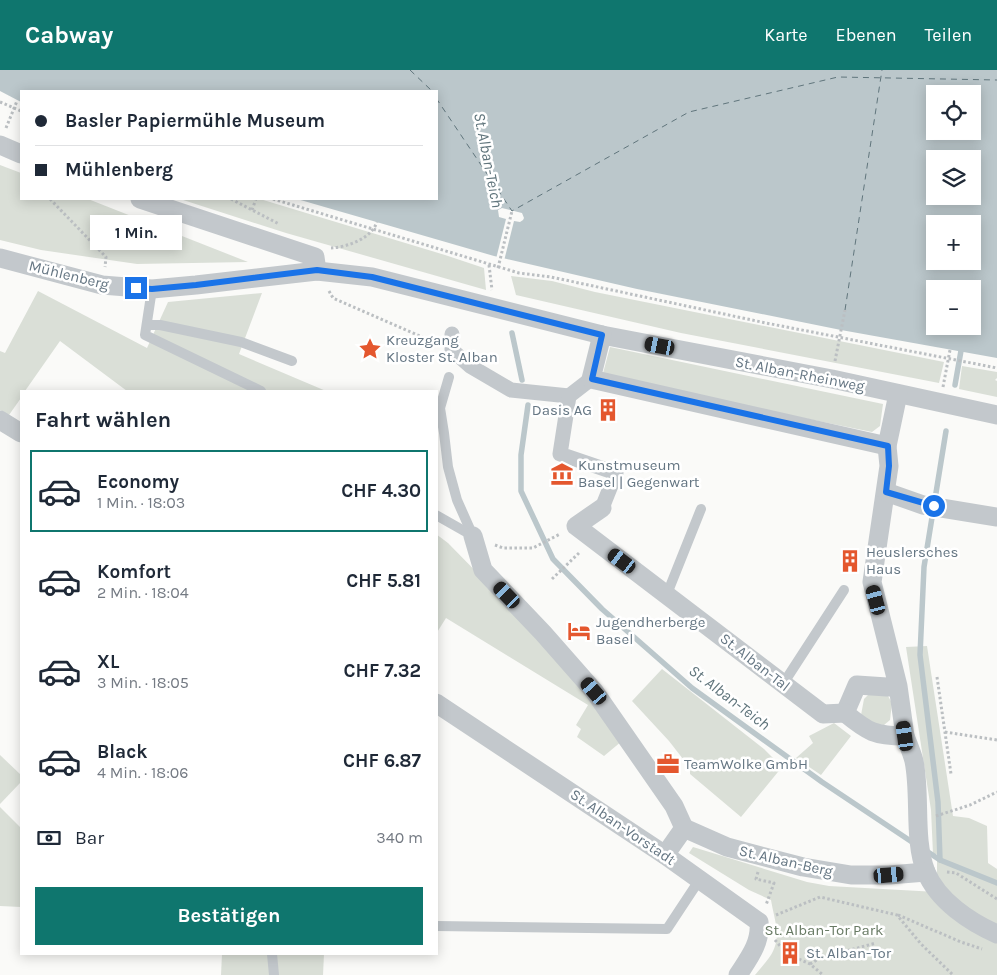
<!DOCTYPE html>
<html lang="de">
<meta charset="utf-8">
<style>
:root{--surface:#fff;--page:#f6f6f7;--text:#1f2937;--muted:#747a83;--line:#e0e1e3;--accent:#0f766e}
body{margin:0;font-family:Karla,sans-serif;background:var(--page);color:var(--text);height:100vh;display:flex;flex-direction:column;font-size:19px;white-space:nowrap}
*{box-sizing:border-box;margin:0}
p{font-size:16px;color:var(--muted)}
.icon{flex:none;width:28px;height:28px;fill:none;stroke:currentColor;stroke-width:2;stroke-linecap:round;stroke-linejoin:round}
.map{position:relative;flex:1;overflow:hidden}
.side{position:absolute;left:20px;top:320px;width:418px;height:565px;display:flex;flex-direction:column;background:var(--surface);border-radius:0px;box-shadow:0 2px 12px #0003}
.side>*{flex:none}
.guide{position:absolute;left:20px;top:20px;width:418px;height:110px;border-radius:0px;box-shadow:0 2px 12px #0003;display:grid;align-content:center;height:110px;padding:0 15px;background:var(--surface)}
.controls{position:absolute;left:926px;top:15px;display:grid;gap:10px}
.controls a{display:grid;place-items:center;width:55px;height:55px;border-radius:0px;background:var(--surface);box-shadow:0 2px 12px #0003;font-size:25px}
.end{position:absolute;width:22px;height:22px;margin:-11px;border:6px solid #1a73e8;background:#fff;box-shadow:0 0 0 2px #fff}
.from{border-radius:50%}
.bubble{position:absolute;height:35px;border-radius:0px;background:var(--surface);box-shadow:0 2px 12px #0003;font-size:16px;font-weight:700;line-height:35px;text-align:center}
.car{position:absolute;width:15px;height:30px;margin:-15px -8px;border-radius:6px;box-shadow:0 0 4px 1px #0007;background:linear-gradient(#222 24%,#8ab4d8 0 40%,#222 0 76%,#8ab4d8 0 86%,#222 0)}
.guide b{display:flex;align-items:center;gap:18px;height:48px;font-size:19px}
.guide b+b{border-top:1px solid var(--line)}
.guide i{width:12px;height:12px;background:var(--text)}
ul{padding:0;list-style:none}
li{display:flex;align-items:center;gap:15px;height:82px;margin:0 10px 8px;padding:0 5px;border:2px solid transparent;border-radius:0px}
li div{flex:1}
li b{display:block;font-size:19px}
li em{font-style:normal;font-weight:700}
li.selected{border-color:var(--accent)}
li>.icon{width:45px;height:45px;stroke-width:1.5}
h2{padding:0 15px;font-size:22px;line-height:60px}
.pay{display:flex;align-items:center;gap:12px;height:55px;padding:0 15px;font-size:19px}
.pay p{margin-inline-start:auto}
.primary-button{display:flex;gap:10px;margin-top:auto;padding:10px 15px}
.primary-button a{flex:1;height:58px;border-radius:0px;background:var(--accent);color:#fff;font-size:20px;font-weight:700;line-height:58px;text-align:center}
header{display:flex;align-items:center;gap:30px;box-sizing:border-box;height:70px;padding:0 25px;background:var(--accent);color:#fff}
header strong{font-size:24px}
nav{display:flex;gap:28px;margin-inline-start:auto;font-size:18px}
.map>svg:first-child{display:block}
</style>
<header>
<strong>Cabway</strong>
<nav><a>Karte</a><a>Ebenen</a><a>Teilen</a></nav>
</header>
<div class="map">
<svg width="997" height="905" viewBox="0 0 997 905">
<rect width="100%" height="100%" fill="#fafaf8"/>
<g fill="#dadfd7">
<path d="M0,95L21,103V129H88L248,192L137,194L41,180L0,170Z"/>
<path d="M180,129H260L445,185L484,198L486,220L286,163Z"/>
<path d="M511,206L552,211L595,222L944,292L939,313L681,263L516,225Z"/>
<path d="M38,221L147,278L168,232L262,223L239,284L326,321H127L60,271L25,321H21V328L9,345L0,340V281L5,283Z"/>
<path d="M610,277L883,334L880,356L872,362L602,307Z"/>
<path d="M962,296L997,302V308L995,310L997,311V327L959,319Z"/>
<path d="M436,464L448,473L542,569L622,671L604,686L577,667L581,659L576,655L588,635L446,548L436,564Z"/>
<path d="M927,576L953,746L969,748L987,756L988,793L997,799V905H755C762,896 772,887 775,876C780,863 773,843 771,830L749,820L689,783L693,777L807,812L829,816L937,822V784H933L931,740L906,577Z"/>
<path d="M662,599L764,679L782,697L741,747L690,704V698L669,671L632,631Z"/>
<path d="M870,623L888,626L892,633L890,650L884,655L866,653L861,645L864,629Z"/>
<path d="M834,653L851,666L821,705L796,688L813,673L809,666Z"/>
<path d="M0,685L21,705V712L0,734Z"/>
<path d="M0,737L21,758V837L0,836Z"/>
<path d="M222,884H324L323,905H221Z"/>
</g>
<path fill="#bbc7cb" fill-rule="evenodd" d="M0,0H997V288L841,260L637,219L494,186L297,129H436V21H21V32L0,21ZM935,24H972V61H935ZM935,89H972V126H935ZM935,154H972V191H935ZM935,219H972V256H935Z"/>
<path fill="#fafaf8" d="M502,138L522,143L524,148L523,150L520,152L514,151L504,191L496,189L506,149L499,147L498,140Z"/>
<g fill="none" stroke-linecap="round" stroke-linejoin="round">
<g stroke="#bbc7cb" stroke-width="5.5">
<path d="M512,263L522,310"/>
<path d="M955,315L962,275"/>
<path d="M528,335L521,385V421L553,489L602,539L692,618L822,712L915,774"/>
<path d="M946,361L924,497L920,585L938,732L940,790L997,813"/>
<path d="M925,780L940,790"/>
</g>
<g stroke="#60757c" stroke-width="1" stroke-dasharray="6 5" stroke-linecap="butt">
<path d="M410,0L432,21"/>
<path d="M436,28L512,141L689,42L838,7L997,10"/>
<path d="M845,240L882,0"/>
</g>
<g stroke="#bbbfc2" stroke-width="3" stroke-dasharray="2.5 2.5" stroke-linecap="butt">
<path d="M0,32L21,41"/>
<path d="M6,58L17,31"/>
<path d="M50,129L106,187L105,197"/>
<path d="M231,129L279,154"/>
<path d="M273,129L519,203L551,207L766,253L997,298"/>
<path d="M252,140L256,129"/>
<path d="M331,178C347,177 371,169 377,152"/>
<path d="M489,195L492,220"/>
<path d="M498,198L512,141"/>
<path d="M329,221L333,228L436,273"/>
<path d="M835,291L845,240"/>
<path d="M943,317L950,280"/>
<path d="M495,475L503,478H533L560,464"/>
<path d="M552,509L580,482"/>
<path d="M937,607L951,704"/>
<path d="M945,662L997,670"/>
<path d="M936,746L970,735L997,722"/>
<path d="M758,802L756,809L774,813L766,835"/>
<path d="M947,802L956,803L997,829"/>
<path d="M776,845L820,827L897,845L921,874L953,905"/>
<path d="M898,845L961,872L982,879"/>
<path d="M775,870L781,877"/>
<path d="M799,889L810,894L823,905"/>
<path d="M810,894L820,888L876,873"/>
</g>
<g stroke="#c3c8cc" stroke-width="10">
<path d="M152,219L145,265L261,321"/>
<path d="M147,255H160L241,272L292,291"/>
<path d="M449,307L440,338L444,363L448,397L457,430L473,466"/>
<path d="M436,445L473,466"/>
<path d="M667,524L701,439"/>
<path d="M783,614L844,520"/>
<path d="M436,856L667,859L700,809"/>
<path d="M272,884L274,905"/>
</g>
<g stroke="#c3c8cc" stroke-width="15">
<path d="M452,264V280L470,296L511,320L569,326"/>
<path d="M591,309L569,326L560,384L616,403L602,438"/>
</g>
<g stroke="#c3c8cc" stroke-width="19">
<path d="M0,75L21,84"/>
<path d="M140,129L315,187L317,201"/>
<path d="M0,188L102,215L152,219L196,215L317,201L372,207L602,265L832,309L997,345"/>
<path d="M602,265L591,309L887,376"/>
<path d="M898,324L887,376L889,396L872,512L898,616L905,666C875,666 868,662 845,643L857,615L887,617L898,616"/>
<path d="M0,350L21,363"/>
<path d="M886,422L923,435L997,447"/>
<path d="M602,438L576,456L823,644L845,643"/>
<path d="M473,466L483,500L543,563L594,621L674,736L684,758"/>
<path d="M436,633L665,785L759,852C761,873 749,888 738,905"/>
<path d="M905,666C908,674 912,683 914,691C921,725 913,770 926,802C938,831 970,852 997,864"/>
<path d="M684,758L727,777L803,797L851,805H889L926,802"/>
<path d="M665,785L684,758"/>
</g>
</g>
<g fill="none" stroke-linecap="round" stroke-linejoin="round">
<path stroke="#1a73e8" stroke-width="6" d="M136,218L152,219L196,215L317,200L372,207L602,265L592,309L888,376L889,396L886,422L934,436"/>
</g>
<defs>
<symbol id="sight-bare" viewBox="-9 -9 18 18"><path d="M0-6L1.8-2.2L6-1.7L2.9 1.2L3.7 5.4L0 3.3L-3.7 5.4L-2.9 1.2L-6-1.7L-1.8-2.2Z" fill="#e4572e" stroke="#fff" stroke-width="2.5" paint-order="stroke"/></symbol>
<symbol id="building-bare" viewBox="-9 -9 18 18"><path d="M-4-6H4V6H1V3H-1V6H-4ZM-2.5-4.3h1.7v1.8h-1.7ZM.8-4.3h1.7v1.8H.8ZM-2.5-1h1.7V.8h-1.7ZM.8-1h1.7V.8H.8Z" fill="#e4572e" stroke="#fff" stroke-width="2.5" paint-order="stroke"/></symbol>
<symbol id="museum-bare" viewBox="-9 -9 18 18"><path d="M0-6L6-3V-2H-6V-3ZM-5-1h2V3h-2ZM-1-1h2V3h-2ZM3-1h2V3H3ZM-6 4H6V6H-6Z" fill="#e4572e" stroke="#fff" stroke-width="2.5" paint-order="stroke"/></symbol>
<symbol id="hotel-bare" viewBox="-9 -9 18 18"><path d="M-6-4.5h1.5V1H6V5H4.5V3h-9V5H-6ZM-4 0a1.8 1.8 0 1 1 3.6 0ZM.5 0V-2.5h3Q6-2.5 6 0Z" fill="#e4572e" stroke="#fff" stroke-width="2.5" paint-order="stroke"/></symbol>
<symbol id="office-bare" viewBox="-9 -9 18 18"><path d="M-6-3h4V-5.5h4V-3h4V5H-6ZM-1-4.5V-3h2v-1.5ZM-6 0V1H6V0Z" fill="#e4572e" stroke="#fff" stroke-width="2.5" paint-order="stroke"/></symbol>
</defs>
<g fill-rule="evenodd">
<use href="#sight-bare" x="354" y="263" width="32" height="32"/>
<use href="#building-bare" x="592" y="324" width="32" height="32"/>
<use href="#museum-bare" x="546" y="388" width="32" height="32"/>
<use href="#building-bare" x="834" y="475" width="32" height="32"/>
<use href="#hotel-bare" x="563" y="545" width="32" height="32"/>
<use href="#office-bare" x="652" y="678" width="32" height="32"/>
<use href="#building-bare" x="774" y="867" width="32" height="32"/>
</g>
<g text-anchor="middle" stroke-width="5" stroke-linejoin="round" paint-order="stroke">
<g font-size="15" fill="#657683" stroke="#fff">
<text transform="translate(69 205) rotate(14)" y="5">Mühlenberg</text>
<text transform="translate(800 304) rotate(11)" y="5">St. Alban-Rheinweg</text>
<text transform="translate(755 592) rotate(38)" y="5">St. Alban-Tal</text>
<text transform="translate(623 757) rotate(34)" y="5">St. Alban-Vorstadt</text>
<text transform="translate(786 791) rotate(13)" y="5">St. Alban-Berg</text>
</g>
<g font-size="15" fill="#657683" stroke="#fff" text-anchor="start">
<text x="386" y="275">Kreuzgang<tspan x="386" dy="17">Kloster St. Alban</tspan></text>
<text x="592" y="345" text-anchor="end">Dasis AG</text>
<text x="578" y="400">Kunstmuseum<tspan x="578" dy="17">Basel | Gegenwart</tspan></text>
<text x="866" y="487">Heuslersches<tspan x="866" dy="17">Haus</tspan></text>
<text x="596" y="557">Jugendherberge<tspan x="596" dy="17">Basel</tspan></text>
<text x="684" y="699">TeamWolke GmbH</text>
<text x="806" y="888">St. Alban-Tor</text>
</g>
<g font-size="15" fill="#687a64" stroke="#fff">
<text x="824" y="865">St. Alban-Tor Park</text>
</g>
<g font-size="16" font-style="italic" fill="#60757c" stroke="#fff">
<text transform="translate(489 90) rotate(79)" y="6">St. Alban-Teich</text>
<text transform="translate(730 627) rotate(37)" y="6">St. Alban-Teich</text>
</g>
</g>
</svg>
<div class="controls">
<a><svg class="icon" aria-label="locate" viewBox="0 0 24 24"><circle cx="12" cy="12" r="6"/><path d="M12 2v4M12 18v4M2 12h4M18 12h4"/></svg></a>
<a><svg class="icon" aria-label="layers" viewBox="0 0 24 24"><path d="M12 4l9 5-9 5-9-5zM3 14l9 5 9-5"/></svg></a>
<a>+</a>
<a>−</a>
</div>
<i class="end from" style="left:934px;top:436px"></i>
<i class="end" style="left:136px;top:218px"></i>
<div class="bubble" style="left:90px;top:145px;width:92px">1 Min.</div>
<i class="car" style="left:660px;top:276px;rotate:281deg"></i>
<i class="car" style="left:622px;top:491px;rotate:307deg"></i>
<i class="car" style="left:507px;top:525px;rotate:316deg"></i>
<i class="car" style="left:876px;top:530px;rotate:345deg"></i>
<i class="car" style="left:594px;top:621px;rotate:319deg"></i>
<i class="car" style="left:905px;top:666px;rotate:352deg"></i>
<i class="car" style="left:889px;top:805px;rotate:85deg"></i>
<div class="guide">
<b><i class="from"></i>Basler Papiermühle Museum</b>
<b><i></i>Mühlenberg</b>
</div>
<section class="side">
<h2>Fahrt wählen</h2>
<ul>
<li class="selected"><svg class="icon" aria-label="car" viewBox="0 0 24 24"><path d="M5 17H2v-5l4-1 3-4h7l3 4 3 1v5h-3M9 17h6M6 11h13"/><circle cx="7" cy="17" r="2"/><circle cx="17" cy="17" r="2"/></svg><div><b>Economy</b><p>1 Min. · 18:03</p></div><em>CHF 4.30</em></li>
<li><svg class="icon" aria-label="car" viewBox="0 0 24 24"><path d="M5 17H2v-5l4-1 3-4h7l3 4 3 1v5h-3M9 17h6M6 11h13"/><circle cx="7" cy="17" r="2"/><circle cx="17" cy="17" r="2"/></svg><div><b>Komfort</b><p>2 Min. · 18:04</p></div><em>CHF 5.81</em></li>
<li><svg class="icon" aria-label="car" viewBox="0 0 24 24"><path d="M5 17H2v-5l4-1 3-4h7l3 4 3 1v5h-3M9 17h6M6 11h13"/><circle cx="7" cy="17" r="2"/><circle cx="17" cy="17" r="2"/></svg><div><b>XL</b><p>3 Min. · 18:05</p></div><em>CHF 7.32</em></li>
<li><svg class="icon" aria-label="car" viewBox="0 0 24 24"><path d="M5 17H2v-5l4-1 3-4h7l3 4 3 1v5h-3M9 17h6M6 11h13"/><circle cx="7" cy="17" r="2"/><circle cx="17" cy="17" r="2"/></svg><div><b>Black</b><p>4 Min. · 18:06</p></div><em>CHF 6.87</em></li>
</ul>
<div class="pay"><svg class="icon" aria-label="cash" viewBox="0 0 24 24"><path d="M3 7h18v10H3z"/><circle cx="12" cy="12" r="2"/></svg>Bar<p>340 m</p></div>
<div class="primary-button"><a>Bestätigen</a></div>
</section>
</div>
